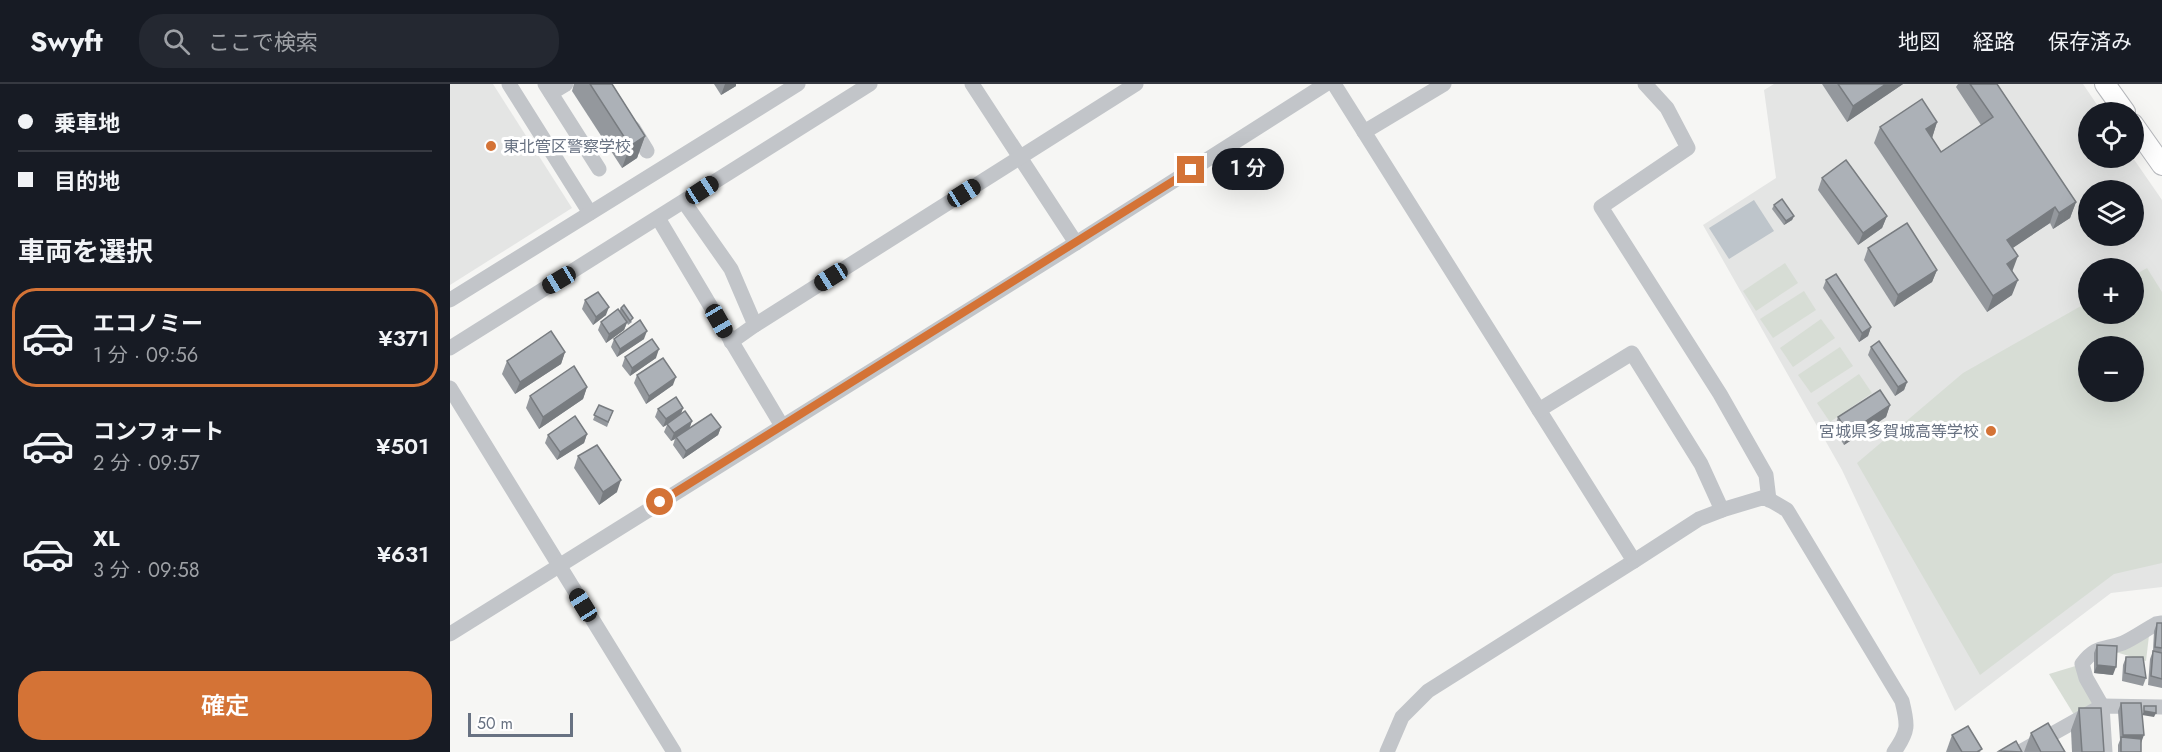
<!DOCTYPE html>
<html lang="ja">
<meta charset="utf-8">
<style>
:root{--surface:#171b24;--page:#242831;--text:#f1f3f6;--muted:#9ea1a6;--line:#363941;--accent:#d47336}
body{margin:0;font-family:Jost,"Noto Sans JP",sans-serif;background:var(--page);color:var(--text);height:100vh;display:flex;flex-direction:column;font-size:22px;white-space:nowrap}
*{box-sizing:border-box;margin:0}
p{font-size:20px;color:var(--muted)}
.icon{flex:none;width:33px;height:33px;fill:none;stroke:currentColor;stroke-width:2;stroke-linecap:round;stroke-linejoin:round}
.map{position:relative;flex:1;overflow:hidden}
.drawer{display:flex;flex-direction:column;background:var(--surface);width:450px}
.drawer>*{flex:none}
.banner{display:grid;align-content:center;height:132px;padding:0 18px;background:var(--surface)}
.fabs{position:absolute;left:1628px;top:18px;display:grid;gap:12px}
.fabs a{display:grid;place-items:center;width:66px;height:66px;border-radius:50%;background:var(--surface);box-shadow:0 6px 24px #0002;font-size:30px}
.scale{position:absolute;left:18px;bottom:15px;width:105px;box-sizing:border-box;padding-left:6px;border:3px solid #687282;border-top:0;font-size:16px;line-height:21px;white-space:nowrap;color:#687282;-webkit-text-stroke:4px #fff;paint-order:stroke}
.end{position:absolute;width:27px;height:27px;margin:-14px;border:8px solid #d47336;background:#fff;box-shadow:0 0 0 3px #fff}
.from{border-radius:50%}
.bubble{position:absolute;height:42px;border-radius:21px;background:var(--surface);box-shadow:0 6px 24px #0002;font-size:20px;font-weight:600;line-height:42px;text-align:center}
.car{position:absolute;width:18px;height:36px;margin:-18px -9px;border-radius:8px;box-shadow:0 0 4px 2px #0007;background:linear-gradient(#222 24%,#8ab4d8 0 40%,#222 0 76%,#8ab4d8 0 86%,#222 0)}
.banner b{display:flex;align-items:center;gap:21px;height:57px;font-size:22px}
.banner b+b{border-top:2px solid var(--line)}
.banner i{width:15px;height:15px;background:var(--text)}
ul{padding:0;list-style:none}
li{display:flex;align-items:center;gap:18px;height:99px;margin:0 12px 9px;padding:0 6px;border:3px solid transparent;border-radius:24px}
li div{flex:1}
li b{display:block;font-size:22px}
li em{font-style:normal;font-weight:600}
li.selected{border-color:var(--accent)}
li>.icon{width:54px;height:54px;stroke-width:1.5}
h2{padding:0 18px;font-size:27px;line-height:72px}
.cta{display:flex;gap:12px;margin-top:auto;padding:12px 18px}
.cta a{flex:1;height:69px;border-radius:24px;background:var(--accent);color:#fff;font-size:24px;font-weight:600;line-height:69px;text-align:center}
header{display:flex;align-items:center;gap:36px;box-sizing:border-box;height:84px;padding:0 30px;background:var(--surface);border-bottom:2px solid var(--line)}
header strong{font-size:28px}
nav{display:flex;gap:33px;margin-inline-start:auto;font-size:21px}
.search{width:420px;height:54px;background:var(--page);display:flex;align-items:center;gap:15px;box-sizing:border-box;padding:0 21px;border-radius:24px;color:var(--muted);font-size:22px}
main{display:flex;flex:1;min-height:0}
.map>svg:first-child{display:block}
</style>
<header>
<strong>Swyft</strong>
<div class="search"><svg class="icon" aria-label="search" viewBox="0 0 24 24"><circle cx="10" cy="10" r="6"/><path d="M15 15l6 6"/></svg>ここで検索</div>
<nav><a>地図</a><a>経路</a><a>保存済み</a></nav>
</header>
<main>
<section class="drawer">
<div class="banner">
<b><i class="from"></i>乗車地</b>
<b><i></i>目的地</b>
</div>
<h2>車両を選択</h2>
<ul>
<li class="selected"><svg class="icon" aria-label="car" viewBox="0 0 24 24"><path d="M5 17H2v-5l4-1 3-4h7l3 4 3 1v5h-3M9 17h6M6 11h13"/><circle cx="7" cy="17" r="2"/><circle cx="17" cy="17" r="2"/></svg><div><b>エコノミー</b><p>1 分 · 09:56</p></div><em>¥371</em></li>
<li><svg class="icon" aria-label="car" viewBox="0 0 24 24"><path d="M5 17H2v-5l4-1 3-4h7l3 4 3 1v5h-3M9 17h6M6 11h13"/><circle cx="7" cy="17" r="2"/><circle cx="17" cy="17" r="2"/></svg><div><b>コンフォート</b><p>2 分 · 09:57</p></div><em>¥501</em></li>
<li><svg class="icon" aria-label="car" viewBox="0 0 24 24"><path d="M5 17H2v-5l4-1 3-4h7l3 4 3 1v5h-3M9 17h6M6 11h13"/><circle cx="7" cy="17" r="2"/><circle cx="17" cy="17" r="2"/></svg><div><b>XL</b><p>3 分 · 09:58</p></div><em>¥631</em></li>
</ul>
<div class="cta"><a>確定</a></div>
</section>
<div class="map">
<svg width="1712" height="668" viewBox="0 0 1712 668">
<rect width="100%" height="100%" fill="#f6f6f4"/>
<g fill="#e4e5e4" fill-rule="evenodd">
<path d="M0,0H43L122,124L0,201Z"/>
<path d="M1324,0H1633L1652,28H1638V74H1683L1712,116V503L1661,509L1505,627L1392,386L1253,141L1326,94L1314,6ZM1638,106H1683V152H1638ZM1638,184H1683V230H1638ZM1638,262H1683V308H1638Z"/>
</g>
<g fill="#d7ddd5" fill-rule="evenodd">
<path d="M1335,179L1348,199L1306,227L1293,207Z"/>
<path d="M1697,184L1712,208V479L1664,490L1530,591L1407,379L1513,289L1638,218V230H1683V192ZM1683,262V308H1638V262Z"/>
<path d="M1354,207L1366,226L1323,254L1310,235Z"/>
<path d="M1371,235L1385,254L1343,283L1330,264Z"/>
<path d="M1390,263L1403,282L1361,309L1348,291Z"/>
<path d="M1409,290L1422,309L1380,338L1367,319Z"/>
<path d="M1700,543L1696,577L1652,564Z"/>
<path d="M1632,580L1652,622L1626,634L1599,590Z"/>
</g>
<path fill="#bec5cb" d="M1304,116L1324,147L1279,175L1259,144Z"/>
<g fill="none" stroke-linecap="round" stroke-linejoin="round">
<defs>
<g id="major">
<path d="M1655,0L1675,28"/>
<path d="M1683,40L1712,81"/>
</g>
</defs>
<use href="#major" stroke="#b6b8bc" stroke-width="22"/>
<g stroke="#c2c5c9" stroke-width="15">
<path d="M59,0L140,129"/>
<path d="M95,0L149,85"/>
<path d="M522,0L626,159"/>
<path d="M884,0L1184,477L978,607L952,633L937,668"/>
<path d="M1195,0L1217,24L1238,64L1151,123L1270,310L1316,391L1319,416"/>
<path d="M101,9L116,0"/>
<path d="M183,44L197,67"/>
<path d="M914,48L994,0"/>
<path d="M234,118L281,185L305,241L281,258"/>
<path d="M208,134L332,342"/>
<path d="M0,216L348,0"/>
<path d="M305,241L686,0"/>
<path d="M0,264L420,0"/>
<path d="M0,304L224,668"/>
<path d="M1089,326L1182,269L1251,380L1272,426"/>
<path d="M1184,477L1249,435L1275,425L1315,413L1337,426L1452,617C1458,641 1459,647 1444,668"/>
<path d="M0,550L626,159L876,0"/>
<path d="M1570,668L1652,622L1712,623"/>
<path d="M1655,668L1652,622L1636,594L1632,580C1646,561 1654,566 1673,559C1684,554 1695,546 1706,540L1712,539"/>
</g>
<use href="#major" stroke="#fff" stroke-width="20"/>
</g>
<g fill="#94989d">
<path d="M124,0H162L195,52L187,74L172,84L122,7Z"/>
<path d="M264,0H286V2L271,11Z"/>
<path d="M1372,0H1453L1397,38Z"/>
<path d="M1508,0H1547L1626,118L1620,134L1603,145L1600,139L1562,164V211L1537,228L1424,59L1430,43L1487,38L1482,54L1491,68L1531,41L1506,3Z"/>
<path d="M1372,94L1437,132L1432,144L1408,161L1368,106Z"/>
<path d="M1324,121L1344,132L1342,136L1334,141L1322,125Z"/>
<path d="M1418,164L1487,186L1482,198L1444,223L1414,176Z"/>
<path d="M1376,196L1421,243L1418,252L1409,258L1373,204Z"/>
<path d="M135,216L156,231L143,241L132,225Z"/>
<path d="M171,224L182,238L178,241L177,239L174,246L156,259L148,246L151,238L169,227Z"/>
<path d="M164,255H194L167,273L161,263Z"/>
<path d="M1421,263L1457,298L1454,306L1445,312L1418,271Z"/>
<path d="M115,268L111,280L65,310L52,290L57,277Z"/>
<path d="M175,273L206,274L180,292L172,282Z"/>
<path d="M187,291L223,301L196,320L184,299Z"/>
<path d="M137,303L133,315L89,345L76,324L80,312Z"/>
<path d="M149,321L163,327L157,343L143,336Z"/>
<path d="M1440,321L1436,333L1394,361L1384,345L1388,333Z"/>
<path d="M233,324L231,330L242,337L240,343H271L268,351L233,375L223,361L225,355L221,357L214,348L217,341L213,343L205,333L208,325Z"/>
<path d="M137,350L134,359L107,376L95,359L98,351Z"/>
<path d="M128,372L167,408L149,421L124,384Z"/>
<path d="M1707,539H1712V604L1698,601L1700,575L1703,567L1704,547Z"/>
<path d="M1647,561L1663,591L1644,589V569Z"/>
<path d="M1676,573L1696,594L1693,602L1672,597L1673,581Z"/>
<path d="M1671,619L1691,658V668H1668V661L1670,656L1668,627Z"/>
<path d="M1629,624L1654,668H1622L1621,646Z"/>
<path d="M1581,649L1615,668H1574Z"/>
<path d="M1502,651L1531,668H1496Z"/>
</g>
<g fill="#787c80">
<path d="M275,0H286V2L271,11Z"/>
<path d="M1436,0H1453L1397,38L1403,22Z"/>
<path d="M1487,38L1482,54L1476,45Z"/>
<path d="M195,52L187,74L172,84L180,62Z"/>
<path d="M1626,118L1620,134L1603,145L1609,129Z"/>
<path d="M1605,123L1600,139L1551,172L1557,156Z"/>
<path d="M1344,132L1342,136L1334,141L1336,137Z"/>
<path d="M1437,132L1432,144L1408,161L1413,149Z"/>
<path d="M1568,172L1562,188L1557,180Z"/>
<path d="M1487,186L1482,198L1444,223L1448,211Z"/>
<path d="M1568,196L1562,211L1537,228L1543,212Z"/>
<path d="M159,223L156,231L143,241L146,233Z"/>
<path d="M177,238L174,246L156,259L159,250Z"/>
<path d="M1421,243L1418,252L1409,258L1412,249Z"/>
<path d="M197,247L194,255L167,273L170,265Z"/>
<path d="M209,265L206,274L180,292L182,284Z"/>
<path d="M115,268L111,280L65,310L70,298Z"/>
<path d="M226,293L223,301L196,320L199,312Z"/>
<path d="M1457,298L1454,306L1445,312L1448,303Z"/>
<path d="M137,303L133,315L89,345L93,333Z"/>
<path d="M1440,321L1436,333L1394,361L1398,349Z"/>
<path d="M233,324L230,332L213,343L216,335Z"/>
<path d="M242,337L239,345L226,353L225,355L221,357L224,349Z"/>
<path d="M271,343L268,351L233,375L236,367Z"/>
<path d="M137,350L134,359L107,376L110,368Z"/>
<path d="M171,396L167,408L149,421L153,408Z"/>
<path d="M1647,581L1666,583L1663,591L1644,589Z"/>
<path d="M1694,627L1706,629L1704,633L1692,631Z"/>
<path d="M1673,651H1694L1691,659L1671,657Z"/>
</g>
<g fill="#acb1b7" stroke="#787c80" stroke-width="1.5">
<path d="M140,0H162L195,52L180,62Z"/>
<path d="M1388,0H1436L1403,22Z"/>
<path d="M1520,0H1547L1626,118L1609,129L1605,123L1557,156L1568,172L1557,180L1568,196L1543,212L1430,43L1472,15L1487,38L1476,45L1491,68L1543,33Z"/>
<path d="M1396,76L1437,132L1413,149L1372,94Z"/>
<path d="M1332,115L1344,132L1336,137L1324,121Z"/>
<path d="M1457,139L1487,186L1448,211L1418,164Z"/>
<path d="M1386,190L1421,243L1412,249L1376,196Z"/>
<path d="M148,208L159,223L146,233L135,216Z"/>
<path d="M174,221L183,234L180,237L171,224Z"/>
<path d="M168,225L177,238L159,250L151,238Z"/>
<path d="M190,236L197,247L170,265L164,255Z"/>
<path d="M101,247L115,268L70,298L57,277Z"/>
<path d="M202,255L209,265L182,284L175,273Z"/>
<path d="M1429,257L1457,298L1448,303L1421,263Z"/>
<path d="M213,274L226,293L199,312L187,291Z"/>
<path d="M124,282L137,303L93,333L80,312Z"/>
<path d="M1430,306L1440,321L1398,349L1388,333Z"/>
<path d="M226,313L233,324L216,335L208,325Z"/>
<path d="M149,321L163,327L158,338L144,331Z"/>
<path d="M235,327L242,337L224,349L217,340Z"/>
<path d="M261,330L271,343L236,367L226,353Z"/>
<path d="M125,332L137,350L110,368L98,351Z"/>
<path d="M147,361L171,396L153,408L128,372Z"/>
<path d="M1707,539H1712V564L1705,563Z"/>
<path d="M1647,561L1667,562L1666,583L1647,581Z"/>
<path d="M1703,567L1712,569V595L1701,592Z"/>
<path d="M1676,573H1693L1696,594L1675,589Z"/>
<path d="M1671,619H1691L1694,651H1673Z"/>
<path d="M1694,622H1706V629L1694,627Z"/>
<path d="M1629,624H1651L1654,668H1632Z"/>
<path d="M1598,639L1615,668H1591L1581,649Z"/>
<path d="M1518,642L1532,665L1527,668H1512L1502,651Z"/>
<path d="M1671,653L1691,655V668H1671Z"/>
<path d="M1566,657L1572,668L1549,667Z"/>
</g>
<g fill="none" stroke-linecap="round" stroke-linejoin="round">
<path stroke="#d47336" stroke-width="8" d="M210,418L741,86"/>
</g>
<g fill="#d47336" stroke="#fff" stroke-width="2">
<circle cx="41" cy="62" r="6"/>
<circle cx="1541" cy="347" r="6"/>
</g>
<g text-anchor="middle" stroke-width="6" stroke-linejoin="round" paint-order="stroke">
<g font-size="16" fill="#687282" stroke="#fff" text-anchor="start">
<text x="53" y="68">東北管区警察学校</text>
<text x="1529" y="353" text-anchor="end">宮城県多賀城高等学校</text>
</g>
</g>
</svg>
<div class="fabs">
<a><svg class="icon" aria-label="locate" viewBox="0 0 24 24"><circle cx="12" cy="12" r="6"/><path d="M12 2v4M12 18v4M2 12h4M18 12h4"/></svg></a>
<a><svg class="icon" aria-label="layers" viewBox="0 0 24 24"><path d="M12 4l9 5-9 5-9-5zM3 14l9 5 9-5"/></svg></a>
<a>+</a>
<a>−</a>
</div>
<div class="scale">50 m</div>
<i class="end from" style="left:210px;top:418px"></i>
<i class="end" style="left:741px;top:86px"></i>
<div class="bubble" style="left:762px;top:64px;width:72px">1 分</div>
<i class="car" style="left:252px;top:106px;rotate:57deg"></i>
<i class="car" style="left:514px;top:109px;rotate:58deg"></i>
<i class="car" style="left:381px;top:193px;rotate:238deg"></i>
<i class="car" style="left:109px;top:196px;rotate:239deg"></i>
<i class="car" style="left:269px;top:237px;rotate:150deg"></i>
<i class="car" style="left:133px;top:521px;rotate:328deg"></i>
</div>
</main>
